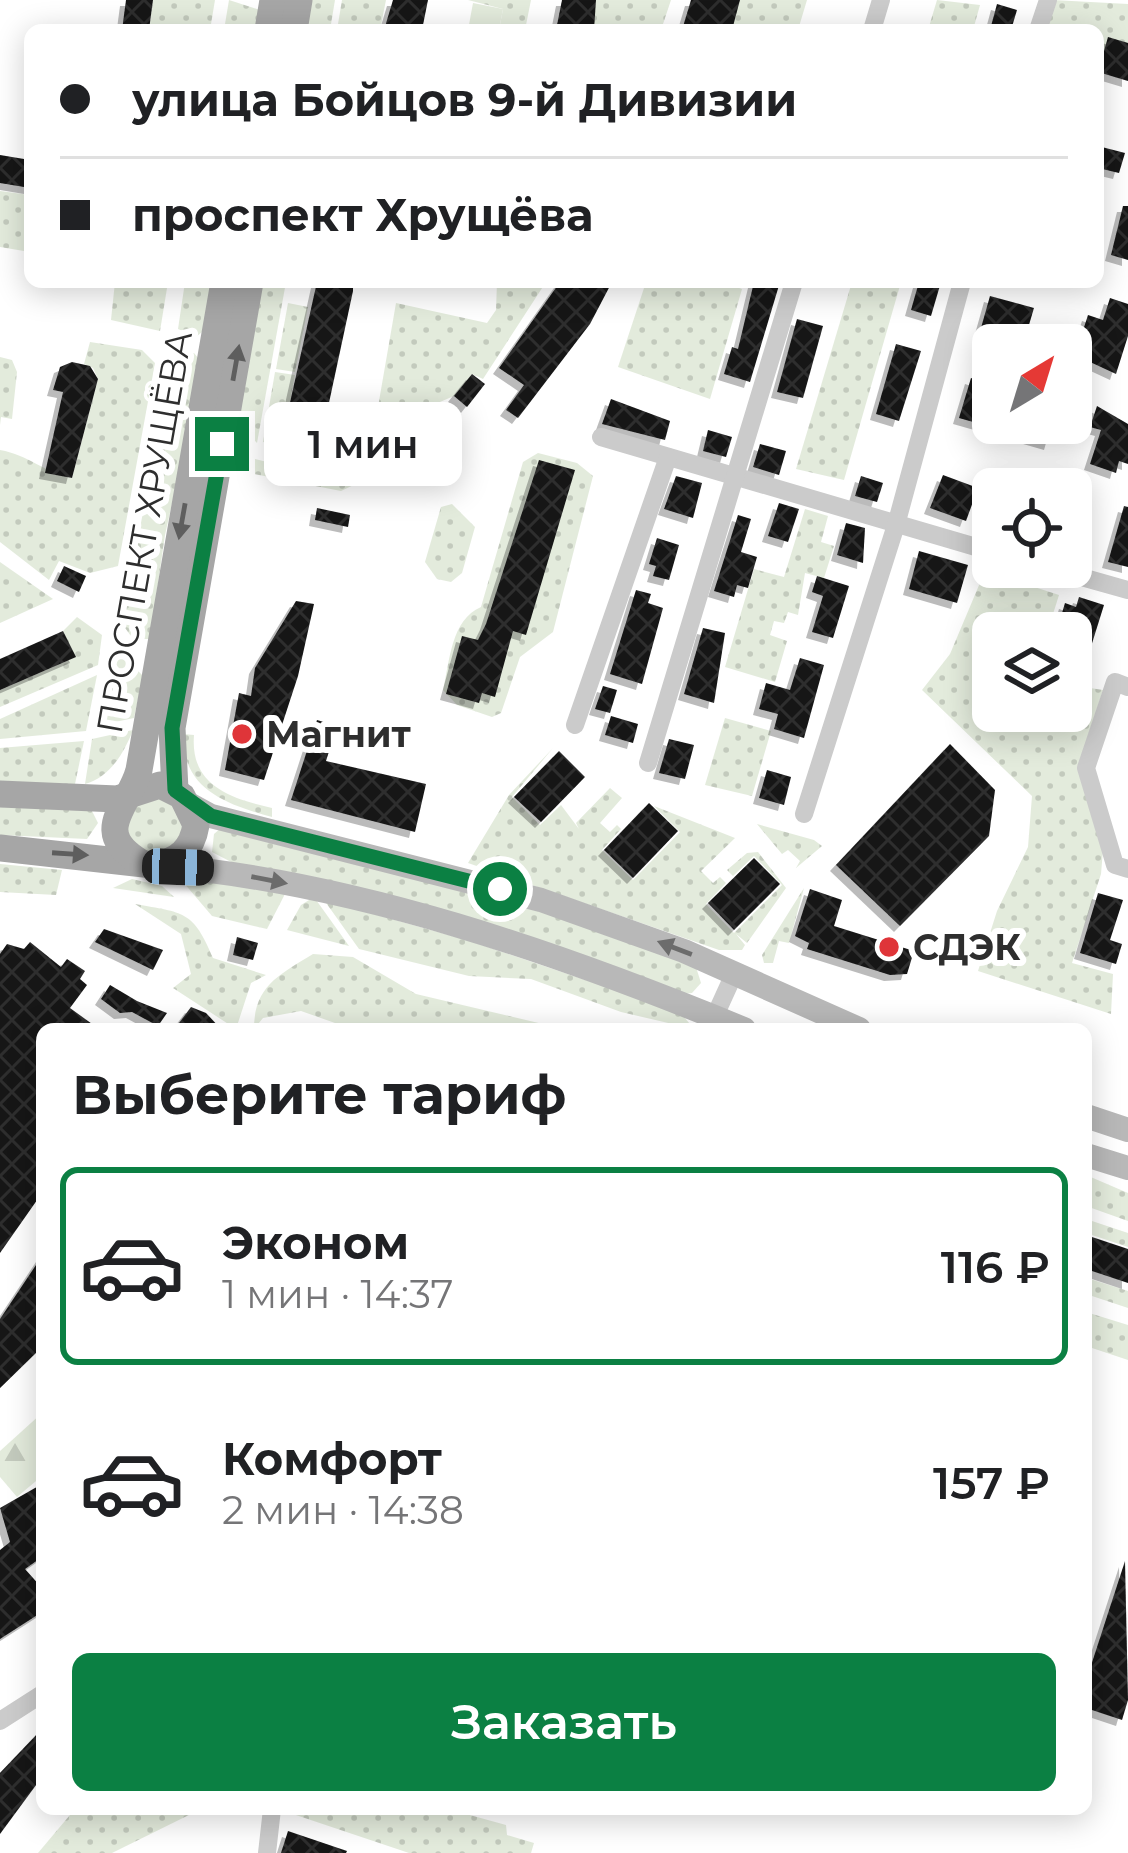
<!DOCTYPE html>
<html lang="ru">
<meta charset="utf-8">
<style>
:root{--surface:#fff;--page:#f2f2f2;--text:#202124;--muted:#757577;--line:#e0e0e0;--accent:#0b8043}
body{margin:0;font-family:Montserrat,sans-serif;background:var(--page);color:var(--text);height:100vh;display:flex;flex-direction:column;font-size:45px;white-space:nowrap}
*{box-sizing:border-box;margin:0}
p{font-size:39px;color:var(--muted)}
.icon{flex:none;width:66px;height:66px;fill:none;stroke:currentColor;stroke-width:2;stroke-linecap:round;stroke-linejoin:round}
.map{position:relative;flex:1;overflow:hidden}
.details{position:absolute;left:36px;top:1023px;width:1056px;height:792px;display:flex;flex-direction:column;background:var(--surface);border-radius:18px;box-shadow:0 6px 30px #0003}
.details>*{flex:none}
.banner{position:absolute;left:24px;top:24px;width:1080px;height:264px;border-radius:18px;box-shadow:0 6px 30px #0003;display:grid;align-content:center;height:264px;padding:0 36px;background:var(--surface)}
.needle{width:78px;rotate:38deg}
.fabs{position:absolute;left:972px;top:324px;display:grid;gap:24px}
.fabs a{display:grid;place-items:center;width:120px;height:120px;border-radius:18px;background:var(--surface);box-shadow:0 6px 30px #0003;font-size:60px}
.end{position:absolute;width:54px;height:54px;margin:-27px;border:15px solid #0b8043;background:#fff;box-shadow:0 0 0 6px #fff}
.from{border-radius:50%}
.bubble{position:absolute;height:84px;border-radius:18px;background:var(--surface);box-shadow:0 6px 30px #0003;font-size:39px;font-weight:600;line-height:84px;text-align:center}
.car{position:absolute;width:36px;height:72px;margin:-36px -18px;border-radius:15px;box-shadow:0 0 9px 3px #0007;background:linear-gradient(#222 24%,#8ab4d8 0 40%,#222 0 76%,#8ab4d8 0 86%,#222 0)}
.banner b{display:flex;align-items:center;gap:42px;height:114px;font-size:45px}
.banner b+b{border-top:3px solid var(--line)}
.banner i{width:30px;height:30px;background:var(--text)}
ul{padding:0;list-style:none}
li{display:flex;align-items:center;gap:36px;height:198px;margin:0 24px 18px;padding:0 12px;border:6px solid transparent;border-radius:18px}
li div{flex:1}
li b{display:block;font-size:45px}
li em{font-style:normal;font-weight:600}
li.selected{border-color:var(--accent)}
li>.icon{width:108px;height:108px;stroke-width:1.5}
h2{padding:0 36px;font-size:54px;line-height:144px}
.action{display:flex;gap:24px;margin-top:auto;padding:24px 36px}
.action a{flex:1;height:138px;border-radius:18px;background:var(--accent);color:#fff;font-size:48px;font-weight:600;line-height:138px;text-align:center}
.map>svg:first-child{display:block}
</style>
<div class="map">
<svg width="1128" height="1853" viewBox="0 0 1128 1853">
<defs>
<pattern id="green-dots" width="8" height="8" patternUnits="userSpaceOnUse" patternTransform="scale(3)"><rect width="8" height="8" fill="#e3ebdc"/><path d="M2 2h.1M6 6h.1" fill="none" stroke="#c3cabd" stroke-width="1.8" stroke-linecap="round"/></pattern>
<pattern id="forest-firs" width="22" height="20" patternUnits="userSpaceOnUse" patternTransform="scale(3)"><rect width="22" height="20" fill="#e3ebdc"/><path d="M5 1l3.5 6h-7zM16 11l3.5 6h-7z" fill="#c3cabd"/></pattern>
<pattern id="building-cross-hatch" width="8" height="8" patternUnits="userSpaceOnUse" patternTransform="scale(3)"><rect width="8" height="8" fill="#151515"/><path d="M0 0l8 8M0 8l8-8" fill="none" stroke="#2f2f2f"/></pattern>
<filter id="shadow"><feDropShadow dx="-6" dy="6" stdDeviation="0" flood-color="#0004"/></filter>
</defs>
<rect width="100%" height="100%" fill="#fff"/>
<g fill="url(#green-dots)">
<path d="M153,0H215L210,30H149Z"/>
<path d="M229,0L260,10L257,30H224Z"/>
<path d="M309,0H335L330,30H304Z"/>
<path d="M342,0H386L380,30H337Z"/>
<path d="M468,0H531L525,30H499L503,9Z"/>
<path d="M596,0H671L661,30H590Z"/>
<path d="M738,0H807L798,30H728Z"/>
<path d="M937,0L980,5L973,30H928Z"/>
<path d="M1053,0L1128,4V43L1098,62V30H1044Z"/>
<path d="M0,191L30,195V252L0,247Z"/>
<path d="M115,282H168L160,331L111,320Z"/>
<path d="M185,282H215L208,327L196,337L178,329Z"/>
<path d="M262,282H286L257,443L238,423Z"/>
<path d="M497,282H546L483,379L472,374L454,396L374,430L396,303L487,323L496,310Z"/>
<path d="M646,282H723L742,289L710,399L618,367Z"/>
<path d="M852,282H901L844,480L796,469Z"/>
<path d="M288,303L308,307L295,372L276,369Z"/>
<path d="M90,342L142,350L155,363L118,566L90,573L59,561L49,580L0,542V450C29,455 43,472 72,478L98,379L93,368L84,364Z"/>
<path d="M194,353L203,364L165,535L150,639H133L123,625L125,608L168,379L178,354Z"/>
<path d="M0,357L12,360L17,372L12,419L1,417L0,425Z"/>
<path d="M275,372L295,375L283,439L322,447L320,454L263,442Z"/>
<path d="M538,453L577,463L593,476L553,632L520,657L501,713L492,717L457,705L443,690C450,660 451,620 481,607L523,462Z"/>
<path d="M247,457L340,480L355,474L362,481L341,491L244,472L236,462Z"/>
<path d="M452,504L475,527L462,573L451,582L437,579L425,562L441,507Z"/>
<path d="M805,509L828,516L821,542L834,546L824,578L805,573L798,615L788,612L784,623L774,621L770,635L787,641L775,682L725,667L754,569L784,577Z"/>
<path d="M0,562L53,599L0,623Z"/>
<path d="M985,571L1059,595L1047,633H993V711H1071V685L1103,690L1078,766L1103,850L1101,874L1072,963L1113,974L1111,1014L978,971L997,911L1028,847L1032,796L922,690L950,654Z"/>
<path d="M77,617L102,635L98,665L0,707V690L75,657L63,631Z"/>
<path d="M115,647L143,676L134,718L96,726Z"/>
<path d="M97,675L86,731L0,739V719Z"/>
<path d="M725,718L771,731L752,796L705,785Z"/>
<path d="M133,730C124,753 110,777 85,784L92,739Z"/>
<path d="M183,734L194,735C190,785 229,798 272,808V817C225,804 182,789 183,734Z"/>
<path d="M84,741L75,784L0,783V748Z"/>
<path d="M553,748L512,797L540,825L561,805L579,829L576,823L610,788L622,798L600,823L610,832L617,825L621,829L602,850L633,880L680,832L654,806L735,838L701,871L713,883L720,877L726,883L706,904L734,933L782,885L754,856L733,876L727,870L747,853L758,852L786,888L747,943L736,934L745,945L742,950H719L468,863L509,795Z"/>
<path d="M167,796L188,829L160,858L131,847L125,814L130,806Z"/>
<path d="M0,801L90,807L98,823L87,839L0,835Z"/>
<path d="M757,824L814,840L822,846L796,868L800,861L788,850L782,854Z"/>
<path d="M221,828L539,909L696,967L701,983L692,993L682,994L235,864L212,852L214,834Z"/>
<path d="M0,864L62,870L56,895L0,892Z"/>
<path d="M194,877L286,892L267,929L212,916L183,882Z"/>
<path d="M132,879L162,886L174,897L113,888Z"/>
<path d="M804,888L789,943L779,941L773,963H764L762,955Z"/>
<path d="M314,897L349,946L287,930L301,905Z"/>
<path d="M324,900L470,941L680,1012L694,1029L621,1012L531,979L469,976L359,949Z"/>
<path d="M135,904C184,913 193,910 213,958L266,975L251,983L236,1029L173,988L191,974L181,934Z"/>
<path d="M313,954L353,957L416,994L564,1029H352L301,1011L263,1018L254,1029C254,986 279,975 313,954Z"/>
<path d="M1086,1175L1128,1193V1221L1086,1206Z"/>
<path d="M1086,1219L1128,1233V1247L1086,1233Z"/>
<path d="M1087,1278L1128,1291V1308L1086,1294Z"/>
<path d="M1086,1312L1128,1325V1360L1086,1346Z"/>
<path d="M75,1809H192L195,1812L112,1853H38Z"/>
<path d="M448,1809L506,1825L507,1835L534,1843L531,1853H409L284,1811Z"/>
</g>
<path fill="url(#forest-firs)" d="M42,1413V1476L17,1497L0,1477V1451Z"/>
<path fill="#e3ebdc" d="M473,3L503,9L499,30H468Z"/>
<g fill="url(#building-cross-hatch)" filter="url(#shadow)">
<path d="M126,0H153L149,30H122Z"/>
<path d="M393,0H428L422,30H384Z"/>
<path d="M562,0H596L594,30H556Z"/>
<path d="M691,0H740L732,30H682Z"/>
<path d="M997,4L1017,10L1011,30H990Z"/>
<path d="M1108,37L1128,43V81L1098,72Z"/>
<path d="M1098,146L1125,153L1119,173L1098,168Z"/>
<path d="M0,155L30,160V188L0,183Z"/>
<path d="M1123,206H1128V260L1111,255Z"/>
<path d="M317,282H353V291L321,440L289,434V407Z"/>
<path d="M560,282H612L590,324L518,418L506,410L524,385L499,368Z"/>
<path d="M754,282H780L750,382L724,374L732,347L738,349Z"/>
<path d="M919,282H941L931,316L911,310Z"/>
<path d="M990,296L1034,308L1023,345L979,335Z"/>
<path d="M1110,298L1128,304V336L1116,374L1075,355L1088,315L1103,320Z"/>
<path d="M797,319L823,326L803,398L777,392Z"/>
<path d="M896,344L921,351L899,421L876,414Z"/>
<path d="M72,362L90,366L98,379L72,478L45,473L63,392L53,390L60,367Z"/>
<path d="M472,374L485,384L467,407L454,396Z"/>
<path d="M971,378L993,385V423H1056L1050,444L959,418Z"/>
<path d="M611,399L670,421L665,440L602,424Z"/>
<path d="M1097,406L1128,424V464L1119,461L1116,473L1090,464L1101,430L1090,427Z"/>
<path d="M708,430L732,437L726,457L703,451Z"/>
<path d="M760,444L786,451L779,475L753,467Z"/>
<path d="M539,460L575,470L526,635L513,631L495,697L482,693L479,703L446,694L462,636L478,640L486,624Z"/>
<path d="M943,475L978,488L966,521L930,508Z"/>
<path d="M676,476L702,483L693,518L664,509Z"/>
<path d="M861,476L883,483L877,502L855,496Z"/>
<path d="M779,503L799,509L788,542L768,536Z"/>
<path d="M1124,506L1128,507V567L1108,562Z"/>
<path d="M317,508L350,515L348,527L315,520Z"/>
<path d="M738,515L751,519L741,552L757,557L748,588L737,585L734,597L714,591Z"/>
<path d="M846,523L865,528L863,563L837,555Z"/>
<path d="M657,538L679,545L669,580L653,576L656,566L649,564Z"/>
<path d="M919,551L968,565L957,603L909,589Z"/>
<path d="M64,566L86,576L79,592L57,581Z"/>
<path d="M817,576L849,586L833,638L812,632L823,596L812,592Z"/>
<path d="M636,590L651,594L648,603L663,608L642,684L610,674Z"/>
<path d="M1079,597L1104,605L1089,653L1071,648V633H1056L1065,603L1076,607Z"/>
<path d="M296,601L314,604L298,676L264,780L225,770L239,693L251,696L255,668Z"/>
<path d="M703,628L725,633L714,703L684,694Z"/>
<path d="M63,631L76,657L0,690V659Z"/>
<path d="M800,658L824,665L804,738L774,729L778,714L759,709L766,683L790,690Z"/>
<path d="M603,686L617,690L610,713L595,709Z"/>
<path d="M611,716L638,724L633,743L605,735Z"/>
<path d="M317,720L337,726L326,761L426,784L415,832L291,800Z"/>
<path d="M669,739L694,745L685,779L659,773Z"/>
<path d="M950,744L995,790L989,836L900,926L836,865Z"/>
<path d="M559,751L585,777L541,822L514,797Z"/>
<path d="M767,770L791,777L784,805L759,798Z"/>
<path d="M649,803L678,831L633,878L604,850Z"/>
<path d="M754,858L780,884L734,930L708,903Z"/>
<path d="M810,889L842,900L834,926L914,951L907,974L890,975L807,949L809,943L795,936Z"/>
<path d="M1098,893L1123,900L1110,940L1122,944L1116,964L1080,953Z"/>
<path d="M104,929L163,950L153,970L95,942Z"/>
<path d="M237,937L258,943L253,960L233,955Z"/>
<path d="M30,942L61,967L67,959L85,971L80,979L87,985L70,1008L99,1029H42V1193L0,1253V954L7,944L24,949Z"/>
<path d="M110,985L137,1001L167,1013L158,1026L132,1012L120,1013L101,999Z"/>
<path d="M191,1007L206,1013L221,1029H183L179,1023Z"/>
<path d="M1086,1235L1128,1249V1283L1086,1269Z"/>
<path d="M42,1256V1347L0,1388V1319Z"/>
<path d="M42,1484V1557L25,1569L42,1588V1612L0,1639V1550L10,1542L0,1508Z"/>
<path d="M1125,1561L1128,1700L1122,1720L1086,1708V1681Z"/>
<path d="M42,1729V1777L0,1834V1773Z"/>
<path d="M288,1831L347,1851L346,1853H281Z"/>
</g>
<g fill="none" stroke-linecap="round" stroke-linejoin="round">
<g stroke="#cbcbcb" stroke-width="18">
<path d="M872,30L881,0"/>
<path d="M1038,30L1048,0"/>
<path d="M601,437L993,552"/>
<path d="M1046,567L1128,590"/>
<path d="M1128,687L1115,682L1086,768L1115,865L1128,869"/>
<path d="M575,725L668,457"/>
<path d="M648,763L794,282"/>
<path d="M804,814L896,525L962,282"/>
<path d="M709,1029L734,974"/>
<path d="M0,1721L42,1694"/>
<path d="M267,1853L272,1809"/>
</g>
<g stroke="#b8b8b8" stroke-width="24">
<path d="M189,804L211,816L541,900L684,951L859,1029"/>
<path d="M156,865C356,882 559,953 744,1029"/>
<path d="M1086,1116L1128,1130"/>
<path d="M1086,1155L1128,1168"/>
</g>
<g stroke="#a6a6a6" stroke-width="27">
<path d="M268,30L273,0"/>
<path d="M294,30L299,0"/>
<path d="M175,790L172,728L250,282"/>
<path d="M0,794L117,799L160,785L182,796L196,825C192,850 178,862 153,865L0,848"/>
<path d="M140,862C89,831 130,806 139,770L224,282"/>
</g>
</g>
<defs><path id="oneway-solid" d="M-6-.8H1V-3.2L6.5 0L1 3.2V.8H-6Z" transform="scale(3)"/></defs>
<g fill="#5e5e5e">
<use href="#oneway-solid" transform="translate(236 363) rotate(-80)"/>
<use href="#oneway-solid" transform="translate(182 521) rotate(100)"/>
<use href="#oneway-solid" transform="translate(70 854) rotate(4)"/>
</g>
<g fill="#6c6c6c">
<use href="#oneway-solid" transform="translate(269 880) rotate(11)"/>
<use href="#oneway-solid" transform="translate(675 948) rotate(-159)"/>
</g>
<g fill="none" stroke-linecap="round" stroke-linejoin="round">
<path stroke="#0b8043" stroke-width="15" d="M222,444L172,728L175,790L211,816L500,889"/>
</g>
<g fill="#df3539" stroke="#fff" stroke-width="4.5">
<circle cx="242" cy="734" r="12"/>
<circle cx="889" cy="947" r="12"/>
</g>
<g text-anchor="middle" stroke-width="12" stroke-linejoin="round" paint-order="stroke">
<g font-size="36" fill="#2e2e2e" stroke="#fff">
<text transform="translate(144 532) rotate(-80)" y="13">ПРОСПЕКТ ХРУЩЁВА</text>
</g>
<g font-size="36" font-weight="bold" fill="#2e2e2e" stroke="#fff" text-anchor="start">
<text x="266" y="747">Магнит</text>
<text x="913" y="960">СДЭК</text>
</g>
</g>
</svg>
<div class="fabs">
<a><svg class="needle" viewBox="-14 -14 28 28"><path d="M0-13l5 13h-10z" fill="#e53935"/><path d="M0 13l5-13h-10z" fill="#757577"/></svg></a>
<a><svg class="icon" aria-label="locate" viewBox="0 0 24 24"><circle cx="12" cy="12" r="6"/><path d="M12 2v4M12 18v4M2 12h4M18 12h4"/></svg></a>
<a><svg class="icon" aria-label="layers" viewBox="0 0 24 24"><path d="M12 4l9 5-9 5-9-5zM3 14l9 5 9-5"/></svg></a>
</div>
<i class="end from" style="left:500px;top:889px"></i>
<i class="end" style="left:222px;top:444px"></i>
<div class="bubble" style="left:264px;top:402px;width:198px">1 мин</div>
<i class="car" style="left:178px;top:867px;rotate:92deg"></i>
<div class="banner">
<b><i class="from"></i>улица Бойцов 9-й Дивизии</b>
<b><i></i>проспект Хрущёва</b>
</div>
<section class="details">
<h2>Выберите тариф</h2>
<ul>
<li class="selected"><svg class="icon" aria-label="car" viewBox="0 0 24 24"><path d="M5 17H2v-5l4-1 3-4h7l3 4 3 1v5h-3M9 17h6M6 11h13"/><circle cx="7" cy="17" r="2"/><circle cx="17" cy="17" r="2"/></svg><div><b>Эконом</b><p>1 мин · 14:37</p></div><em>116 ₽</em></li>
<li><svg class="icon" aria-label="car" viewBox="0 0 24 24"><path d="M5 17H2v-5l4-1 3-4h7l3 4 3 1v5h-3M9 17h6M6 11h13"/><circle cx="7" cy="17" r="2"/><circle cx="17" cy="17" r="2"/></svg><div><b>Комфорт</b><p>2 мин · 14:38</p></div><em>157 ₽</em></li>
</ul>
<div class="action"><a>Заказать</a></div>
</section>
</div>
